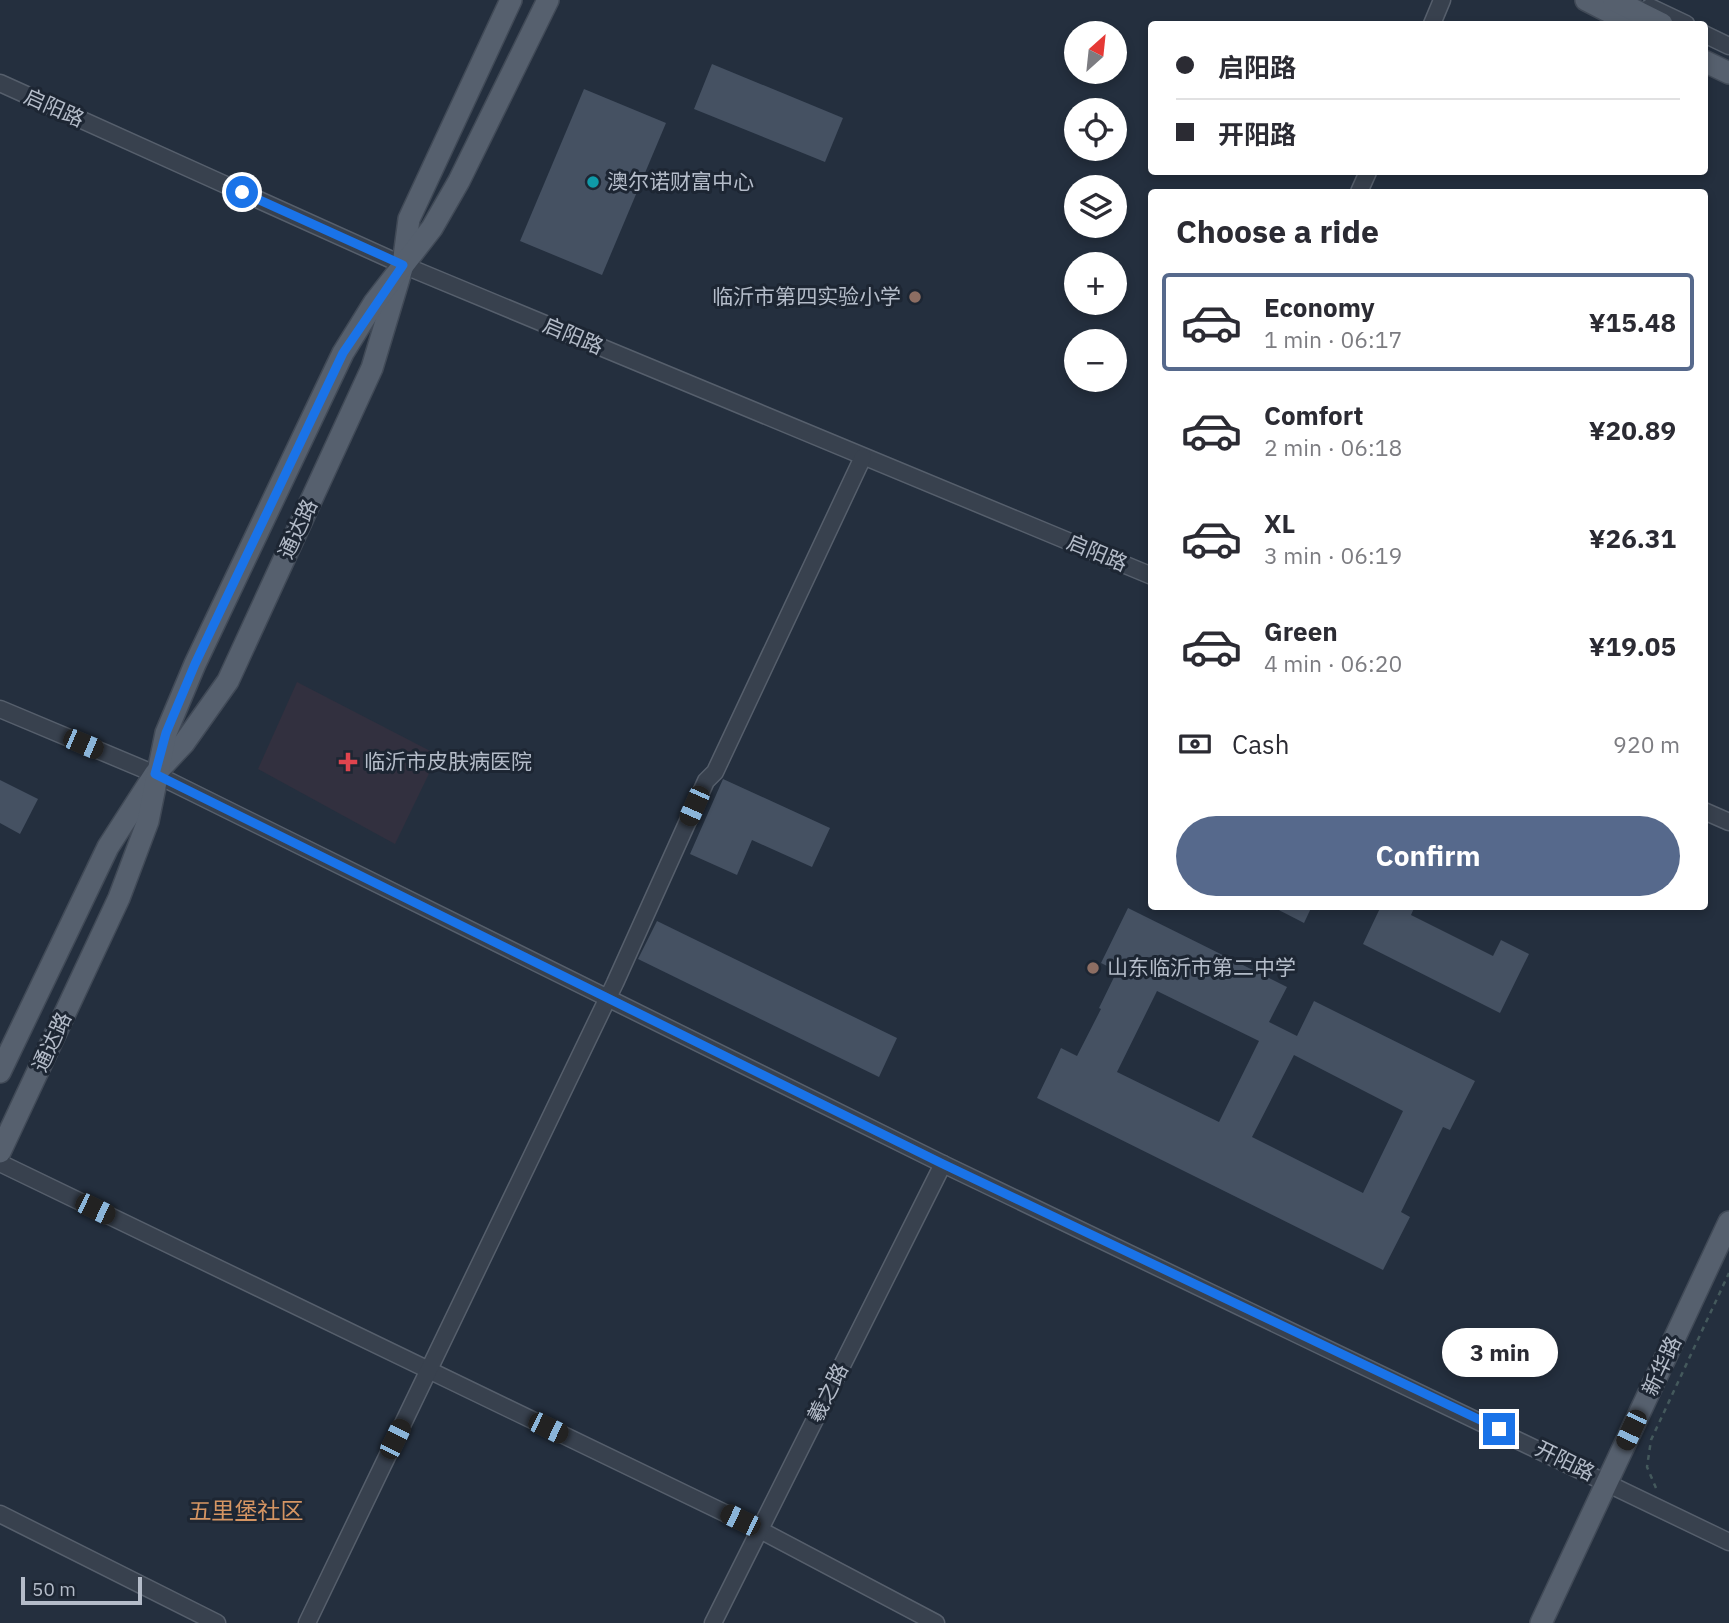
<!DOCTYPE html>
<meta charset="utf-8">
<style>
:root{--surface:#fff;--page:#f7f7f7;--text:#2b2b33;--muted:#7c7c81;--line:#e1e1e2;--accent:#56698c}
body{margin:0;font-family:"IBM Plex Sans","Noto Sans SC",sans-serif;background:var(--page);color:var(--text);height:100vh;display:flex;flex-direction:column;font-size:26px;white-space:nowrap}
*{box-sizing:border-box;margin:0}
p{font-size:23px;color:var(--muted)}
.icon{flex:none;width:38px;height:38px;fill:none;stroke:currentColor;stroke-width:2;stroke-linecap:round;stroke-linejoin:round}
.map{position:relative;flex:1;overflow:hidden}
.side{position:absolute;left:1148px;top:189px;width:560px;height:721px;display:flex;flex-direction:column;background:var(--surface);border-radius:7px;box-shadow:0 4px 10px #0003}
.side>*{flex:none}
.guide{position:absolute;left:1148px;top:21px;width:560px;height:154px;border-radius:7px;box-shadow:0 4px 10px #0003;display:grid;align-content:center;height:154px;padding:0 28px;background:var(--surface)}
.needle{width:46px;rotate:27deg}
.fabs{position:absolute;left:1064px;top:21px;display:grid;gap:14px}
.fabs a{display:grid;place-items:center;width:63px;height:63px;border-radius:50%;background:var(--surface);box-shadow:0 4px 10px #0003;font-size:35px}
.scale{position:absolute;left:21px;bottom:18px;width:121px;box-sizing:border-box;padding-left:7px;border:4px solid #b4bcc9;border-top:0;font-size:19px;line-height:24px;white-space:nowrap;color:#b4bcc9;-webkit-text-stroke:5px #1d2633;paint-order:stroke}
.end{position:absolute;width:32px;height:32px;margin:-16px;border:9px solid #1a73e8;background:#fff;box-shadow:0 0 0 4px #fff}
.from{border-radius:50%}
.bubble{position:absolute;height:49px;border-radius:24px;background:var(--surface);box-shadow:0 4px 10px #0003;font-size:23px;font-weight:700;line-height:49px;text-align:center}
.car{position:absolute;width:21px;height:42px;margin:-21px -10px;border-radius:9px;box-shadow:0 0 5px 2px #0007;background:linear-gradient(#222 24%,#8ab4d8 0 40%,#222 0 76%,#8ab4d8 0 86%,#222 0)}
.guide b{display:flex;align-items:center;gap:24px;height:66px;font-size:26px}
.guide b+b{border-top:2px solid var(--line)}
.guide i{width:18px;height:18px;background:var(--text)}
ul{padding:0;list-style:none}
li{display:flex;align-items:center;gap:21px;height:98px;margin:0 14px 10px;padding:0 14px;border:4px solid transparent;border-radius:7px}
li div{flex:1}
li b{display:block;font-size:26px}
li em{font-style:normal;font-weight:700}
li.current{border-color:var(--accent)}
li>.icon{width:63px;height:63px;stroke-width:1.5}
h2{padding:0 28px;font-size:32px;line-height:84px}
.pay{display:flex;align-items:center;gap:18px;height:77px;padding:0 28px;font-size:26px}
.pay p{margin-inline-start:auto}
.action{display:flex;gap:14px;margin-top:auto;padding:14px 28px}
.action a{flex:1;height:80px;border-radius:42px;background:var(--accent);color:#fff;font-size:28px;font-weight:700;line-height:80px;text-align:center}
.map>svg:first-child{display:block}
</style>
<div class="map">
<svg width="1729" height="1623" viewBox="0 0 1729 1623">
<rect width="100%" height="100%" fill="#242f3e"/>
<path fill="#32303f" d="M297,682L438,755L395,844L258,769Z"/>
<g fill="#455162" fill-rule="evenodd">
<path d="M712,64L843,118L825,162L694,109Z"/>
<path d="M584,89L666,123L602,275L520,241Z"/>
<path d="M723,779L830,828L812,867L752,840L737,875L690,854Z"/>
<path d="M0,780L38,799L20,834L0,823Z"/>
<path d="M1271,906H1312L1304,923Z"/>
<path d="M1381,906H1415L1411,915L1493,956L1501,940L1529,954L1500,1013L1363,944Z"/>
<path d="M1128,908L1287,987L1269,1022L1297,1036L1314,1001L1475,1081L1450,1130L1443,1127L1401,1212L1410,1217L1383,1270L1037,1098L1061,1048L1077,1056L1101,1009L1099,1008L1117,971L1101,963ZM1157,991L1259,1041L1219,1122L1117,1072ZM1294,1055L1403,1111L1363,1193L1252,1137Z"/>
<path d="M657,921L897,1038L879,1077L638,959Z"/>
</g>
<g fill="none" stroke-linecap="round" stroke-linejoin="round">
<defs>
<g id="minor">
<path d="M1650,7L1686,24"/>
<path d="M1432,24L1442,0"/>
<path d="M1704,34L1729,46"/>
<path d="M0,83L403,265L1152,576"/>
<path d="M1359,192L1368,172"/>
<path d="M0,709L155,774L943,1164L1729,1542"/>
<path d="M1704,811L1729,822"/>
<path d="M0,1163L760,1530L936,1623"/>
<path d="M0,1514L217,1623"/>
<path d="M307,1623L615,983L706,781L715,772L863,457"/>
<path d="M713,1623L943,1164"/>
</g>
<g id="major">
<path d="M1586,0L1625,20"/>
<path d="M1614,0L1662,24"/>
<path d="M1704,61L1729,73"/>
<path d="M0,1072L108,847L155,774L184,743L228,681L372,368L403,265L409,219L511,0"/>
<path d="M0,1152L119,898L148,821L166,733L195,664L343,353L374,303L432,228L459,181L548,0"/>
<path d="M1541,1623L1729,1222"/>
</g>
</defs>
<use href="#minor" stroke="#565f6c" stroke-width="19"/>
<use href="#major" stroke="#414a57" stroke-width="24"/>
<path stroke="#44595c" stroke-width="2.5" stroke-dasharray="5 5" stroke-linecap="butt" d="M1656,1488L1647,1467L1651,1440L1729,1273"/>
<use href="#minor" stroke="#38414e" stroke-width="16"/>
<use href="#major" stroke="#56606e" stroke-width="21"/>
</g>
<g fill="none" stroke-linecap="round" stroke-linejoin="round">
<path stroke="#1a73e8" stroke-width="9" d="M242,192L403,265L343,353L195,664L166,733L155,774L943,1164L1499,1429"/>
</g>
<circle fill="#0f9aa8" stroke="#1d2633" stroke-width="2.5" cx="593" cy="182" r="7"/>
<g fill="#8d6e63" stroke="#1d2633" stroke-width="2.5">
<circle cx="915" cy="297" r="7"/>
<circle cx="1093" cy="968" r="7"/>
</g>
<path fill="#e0444e" stroke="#1d2633" stroke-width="2.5" d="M344.5 751.5h7v7h7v7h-7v7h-7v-7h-7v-7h7z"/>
<g text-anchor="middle" stroke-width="6" stroke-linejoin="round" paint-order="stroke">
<g font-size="21" fill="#b4bcc9" stroke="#1d2633">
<text transform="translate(54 108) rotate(24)" y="7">启阳路</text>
<text transform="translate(573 336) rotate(23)" y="7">启阳路</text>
<text transform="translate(298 529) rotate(-65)" y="7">通达路</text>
<text transform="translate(1097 553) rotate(23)" y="7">启阳路</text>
<text transform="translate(52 1042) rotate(-65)" y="7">通达路</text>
<text transform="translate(1662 1366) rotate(-65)" y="7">新华路</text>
<text transform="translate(828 1393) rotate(-63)" y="7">羲之路</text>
<text transform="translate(1565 1461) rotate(26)" y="7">开阳路</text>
</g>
<g font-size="21" fill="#b4bcc9" stroke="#1d2633" text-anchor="start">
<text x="607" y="189">澳尔诺财富中心</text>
<text x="901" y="304" text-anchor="end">临沂市第四实验小学</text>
<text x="364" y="769">临沂市皮肤病医院</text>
<text x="1107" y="975">山东临沂市第二中学</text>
</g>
<g font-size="23" fill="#d59563" stroke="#1d2633">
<text x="246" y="1519">五里堡社区</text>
</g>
</g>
</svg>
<div class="fabs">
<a><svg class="needle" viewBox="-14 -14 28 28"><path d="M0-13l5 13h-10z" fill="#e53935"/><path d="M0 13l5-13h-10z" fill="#7c7c81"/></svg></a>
<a><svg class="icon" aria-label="locate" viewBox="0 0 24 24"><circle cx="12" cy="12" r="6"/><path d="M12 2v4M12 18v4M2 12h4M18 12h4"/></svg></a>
<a><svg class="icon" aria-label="layers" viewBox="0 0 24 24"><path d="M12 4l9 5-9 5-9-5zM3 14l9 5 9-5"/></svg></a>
<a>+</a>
<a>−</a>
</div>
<div class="scale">50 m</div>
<i class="end from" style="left:242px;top:192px"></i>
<i class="end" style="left:1499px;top:1429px"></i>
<div class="bubble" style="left:1442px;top:1328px;width:116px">3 min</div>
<i class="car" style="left:83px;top:744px;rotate:113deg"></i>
<i class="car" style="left:694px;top:806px;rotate:204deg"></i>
<i class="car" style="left:95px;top:1209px;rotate:116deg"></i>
<i class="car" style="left:548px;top:1428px;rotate:116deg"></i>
<i class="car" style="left:1631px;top:1430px;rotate:205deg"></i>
<i class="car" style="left:395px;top:1439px;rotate:26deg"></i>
<i class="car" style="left:740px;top:1520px;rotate:296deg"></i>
<div class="guide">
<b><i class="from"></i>启阳路</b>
<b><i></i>开阳路</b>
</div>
<section class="side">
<h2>Choose a ride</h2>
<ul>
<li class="current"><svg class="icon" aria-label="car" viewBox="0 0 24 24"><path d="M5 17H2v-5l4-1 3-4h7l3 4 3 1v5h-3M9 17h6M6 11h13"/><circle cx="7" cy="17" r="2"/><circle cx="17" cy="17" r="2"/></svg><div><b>Economy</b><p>1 min · 06:17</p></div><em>¥15.48</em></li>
<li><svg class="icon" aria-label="car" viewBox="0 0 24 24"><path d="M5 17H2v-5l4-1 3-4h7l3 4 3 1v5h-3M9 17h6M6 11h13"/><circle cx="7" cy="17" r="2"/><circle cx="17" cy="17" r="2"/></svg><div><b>Comfort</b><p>2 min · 06:18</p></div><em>¥20.89</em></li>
<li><svg class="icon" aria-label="car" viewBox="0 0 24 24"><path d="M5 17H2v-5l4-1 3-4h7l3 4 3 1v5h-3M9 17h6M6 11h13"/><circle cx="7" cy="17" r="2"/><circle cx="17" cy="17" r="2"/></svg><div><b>XL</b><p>3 min · 06:19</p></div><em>¥26.31</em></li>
<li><svg class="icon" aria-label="car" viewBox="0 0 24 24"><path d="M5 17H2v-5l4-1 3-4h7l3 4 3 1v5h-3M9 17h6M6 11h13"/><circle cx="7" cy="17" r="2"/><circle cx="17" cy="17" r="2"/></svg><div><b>Green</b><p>4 min · 06:20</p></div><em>¥19.05</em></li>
</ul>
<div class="pay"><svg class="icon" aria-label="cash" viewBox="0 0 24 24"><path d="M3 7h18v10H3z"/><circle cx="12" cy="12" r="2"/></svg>Cash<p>920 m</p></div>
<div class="action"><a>Confirm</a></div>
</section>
</div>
